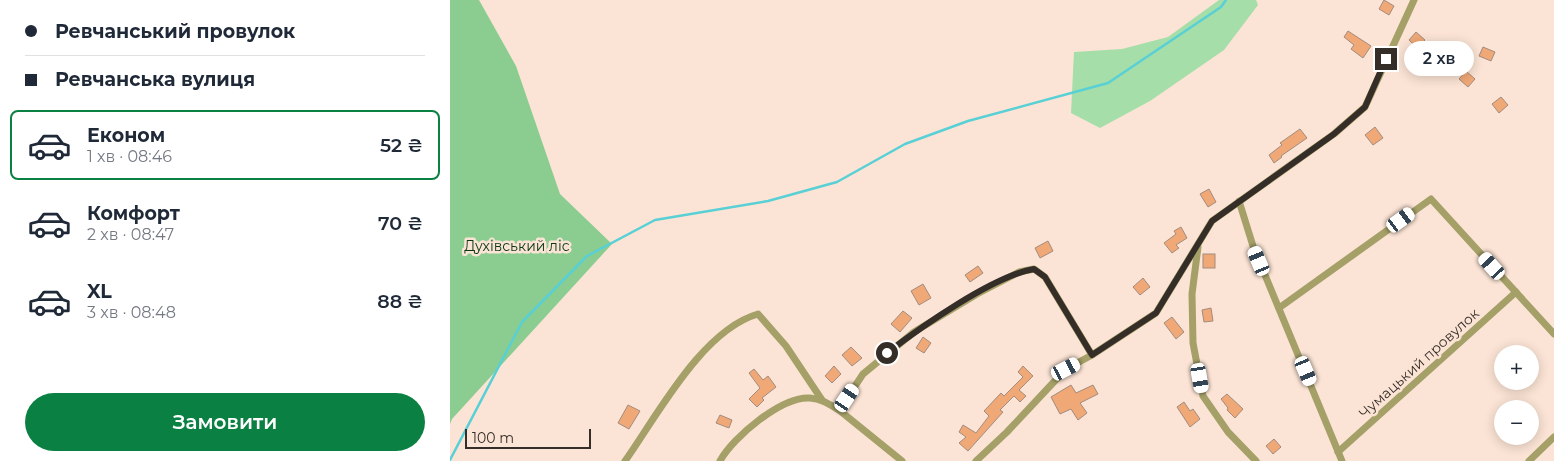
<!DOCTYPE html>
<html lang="uk">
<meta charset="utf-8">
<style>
:root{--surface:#fff;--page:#f2f2f3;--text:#1f2937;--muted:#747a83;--line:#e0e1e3;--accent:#0b8043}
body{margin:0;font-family:Montserrat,sans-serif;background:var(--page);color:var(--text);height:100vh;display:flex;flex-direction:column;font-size:19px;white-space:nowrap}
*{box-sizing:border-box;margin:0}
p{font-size:16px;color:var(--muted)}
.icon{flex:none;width:28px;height:28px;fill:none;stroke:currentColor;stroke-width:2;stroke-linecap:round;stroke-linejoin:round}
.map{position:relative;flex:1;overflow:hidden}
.details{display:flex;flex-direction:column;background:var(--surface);width:450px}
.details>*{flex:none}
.top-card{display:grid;align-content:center;height:110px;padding:0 25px;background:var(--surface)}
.controls{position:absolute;left:1044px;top:345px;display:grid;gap:10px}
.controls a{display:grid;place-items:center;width:45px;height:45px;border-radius:50%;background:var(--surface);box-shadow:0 2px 12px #0003;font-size:25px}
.scale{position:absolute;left:15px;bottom:12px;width:126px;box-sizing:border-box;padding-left:5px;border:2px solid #352d27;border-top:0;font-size:14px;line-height:18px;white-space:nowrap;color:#352d27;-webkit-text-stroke:4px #fbe4d5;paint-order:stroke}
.end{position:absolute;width:22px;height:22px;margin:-11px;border:6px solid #352d27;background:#fff;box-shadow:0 0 0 2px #fff}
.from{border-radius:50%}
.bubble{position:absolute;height:35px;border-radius:18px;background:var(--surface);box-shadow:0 2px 12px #0003;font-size:16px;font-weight:600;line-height:35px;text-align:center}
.car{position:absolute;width:15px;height:30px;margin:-15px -8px;border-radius:6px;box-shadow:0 0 4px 1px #0007;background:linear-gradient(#fff 24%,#345 0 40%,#fff 0 76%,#345 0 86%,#fff 0)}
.top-card b{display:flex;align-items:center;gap:18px;height:48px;font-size:19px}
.top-card b+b{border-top:1px solid var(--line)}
.top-card i{width:12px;height:12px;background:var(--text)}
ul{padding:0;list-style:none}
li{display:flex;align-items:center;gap:15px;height:70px;margin:0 10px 8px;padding:0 15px;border:2px solid transparent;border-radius:8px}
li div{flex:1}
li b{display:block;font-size:19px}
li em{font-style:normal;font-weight:600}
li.current{border-color:var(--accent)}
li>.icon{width:45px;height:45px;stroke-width:1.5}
.primary-button{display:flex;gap:10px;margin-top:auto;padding:10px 25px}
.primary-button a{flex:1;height:58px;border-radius:30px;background:var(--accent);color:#fff;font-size:20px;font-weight:600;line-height:58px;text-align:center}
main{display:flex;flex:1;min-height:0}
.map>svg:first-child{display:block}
</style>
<main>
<section class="details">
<div class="top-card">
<b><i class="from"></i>Ревчанський провулок</b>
<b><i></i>Ревчанська вулиця</b>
</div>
<ul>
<li class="current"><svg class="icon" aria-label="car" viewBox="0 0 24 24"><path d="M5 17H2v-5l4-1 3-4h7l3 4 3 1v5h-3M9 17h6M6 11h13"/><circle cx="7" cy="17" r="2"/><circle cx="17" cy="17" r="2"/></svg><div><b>Економ</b><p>1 хв · 08:46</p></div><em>52 ₴</em></li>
<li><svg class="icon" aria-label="car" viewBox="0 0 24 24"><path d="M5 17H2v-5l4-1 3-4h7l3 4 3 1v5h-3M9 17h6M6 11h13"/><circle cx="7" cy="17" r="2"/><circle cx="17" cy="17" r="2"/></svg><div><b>Комфорт</b><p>2 хв · 08:47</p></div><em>70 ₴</em></li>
<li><svg class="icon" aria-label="car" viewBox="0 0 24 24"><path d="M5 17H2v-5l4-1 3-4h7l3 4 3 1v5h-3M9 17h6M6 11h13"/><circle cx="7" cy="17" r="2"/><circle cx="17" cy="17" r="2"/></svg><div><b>XL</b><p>3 хв · 08:48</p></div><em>88 ₴</em></li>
</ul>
<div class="primary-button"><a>Замовити</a></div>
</section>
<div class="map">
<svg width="1104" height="461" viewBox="0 0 1104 461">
<rect width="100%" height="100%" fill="#fbe4d5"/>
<path fill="#a5dea9" d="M769,0H806L808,5L774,50L700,101L650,128L621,113L624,52L672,49L718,37Z"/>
<path fill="#8bcc90" d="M0,0H29L66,66L110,194L162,244L2,419L0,424Z"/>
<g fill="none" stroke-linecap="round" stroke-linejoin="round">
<path stroke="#58d0d5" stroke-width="2.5" d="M0,460L72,322L137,256L205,220L318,201L387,182L455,144L518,121L658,83L771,7L776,0"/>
</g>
<g fill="#f0a877" stroke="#a28c7f">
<path d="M934,0L944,6L939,15L929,9Z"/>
<path d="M898,31L921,46L913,58L901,49L904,45L894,37Z"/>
<path d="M966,32L975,40L967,48L959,40Z"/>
<path d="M1033,47L1045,52L1041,61L1029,56Z"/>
<path d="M1016,71L1025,79L1018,87L1009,79Z"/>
<path d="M1051,97L1058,105L1049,113L1042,104Z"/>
<path d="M925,127L933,138L923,145L915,135Z"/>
<path d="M850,129L857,138L831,156L832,157L824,163L819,155L832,145L830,143Z"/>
<path d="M759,189L766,202L758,207L750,194Z"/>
<path d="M731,227L737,238L726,245L729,248L722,253L714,243L726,234L724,231Z"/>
<path d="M598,241L603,251L590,258L585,248Z"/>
<rect x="753" y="254" width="12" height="14"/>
<path d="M528,266L533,273L520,282L515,275Z"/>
<path d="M693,278L700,287L690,295L683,287Z"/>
<path d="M473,284L481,298L469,305L461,291Z"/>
<path d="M761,308L763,321L754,322L752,310Z"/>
<path d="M453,311L462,318L450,332L441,324Z"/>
<path d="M722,317L734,332L726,339L714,323Z"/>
<path d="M473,337L481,343L474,353L466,348Z"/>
<path d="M401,347L412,358L402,366L392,355Z"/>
<path d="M384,366L391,374L382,383L375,376Z"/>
<path d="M573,366L583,376L569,390L576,396L570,402L564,396L550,410L553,412L518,451L509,443L516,437L509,432L513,425L526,433L539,416L534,411L551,393L554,396L573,377L568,372Z"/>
<path d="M304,369L313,380L318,376L326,387L312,398L314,400L307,407L299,399L310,388L299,373Z"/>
<path d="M621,385L626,393L643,385L648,394L630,403L637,413L628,420L621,409L610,414L601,397Z"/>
<path d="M777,394L793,409L785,418L777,410L778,408L771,399Z"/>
<path d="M734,402L740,411L743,409L750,419L740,427L727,407Z"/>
<path d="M178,405L190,411L179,429L168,423Z"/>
<path d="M270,415L282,420L279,428L266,423Z"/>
<path d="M824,439L831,447L823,454L816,446Z"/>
</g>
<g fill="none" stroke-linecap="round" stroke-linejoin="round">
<g stroke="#a5a068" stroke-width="7">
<path d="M789,201L803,246L892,461"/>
<path d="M748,247L742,294L743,343L753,396L778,432L806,461"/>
<path d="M829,308L981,199L1104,334"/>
<path d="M888,452L1066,292"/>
<path d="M175,461C207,416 252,330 308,314L336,346L372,400"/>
<path d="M270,461C283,437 332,396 360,398C372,399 379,404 389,410"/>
<path d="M452,461L389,410L413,374L464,332L527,294L569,272L584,269L595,277L642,355"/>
<path d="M526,461L557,432L616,369L642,355L706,313L762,221L884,134L915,107L964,0"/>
<path d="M1079,461L1104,437"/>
</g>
</g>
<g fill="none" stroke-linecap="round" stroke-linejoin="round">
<path stroke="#352d27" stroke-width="6" d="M437,353C471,327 543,276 584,269L595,277L642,355L706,313L762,221L884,134L915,107L936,59"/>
</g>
<g text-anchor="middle" stroke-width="5" stroke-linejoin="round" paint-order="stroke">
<g font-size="14" fill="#083812" stroke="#fbe4d5">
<text x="67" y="251">Духівський ліс</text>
</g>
<g font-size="14" fill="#352d27" stroke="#fbe4d5">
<text transform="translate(969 363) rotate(-42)" y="5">Чумацький провулок</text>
</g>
</g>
</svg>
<div class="controls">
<a>+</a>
<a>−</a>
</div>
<div class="scale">100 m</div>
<i class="end from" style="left:437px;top:353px"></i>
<i class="end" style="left:936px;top:59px"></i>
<div class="bubble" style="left:954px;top:41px;width:70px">2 хв</div>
<i class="car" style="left:951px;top:220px;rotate:54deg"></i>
<i class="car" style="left:809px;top:261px;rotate:337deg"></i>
<i class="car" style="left:1042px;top:266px;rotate:318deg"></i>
<i class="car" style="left:616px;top:369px;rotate:63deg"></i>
<i class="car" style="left:856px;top:371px;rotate:157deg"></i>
<i class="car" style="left:750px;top:378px;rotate:170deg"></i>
<i class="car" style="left:397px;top:398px;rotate:34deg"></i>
</div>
</main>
